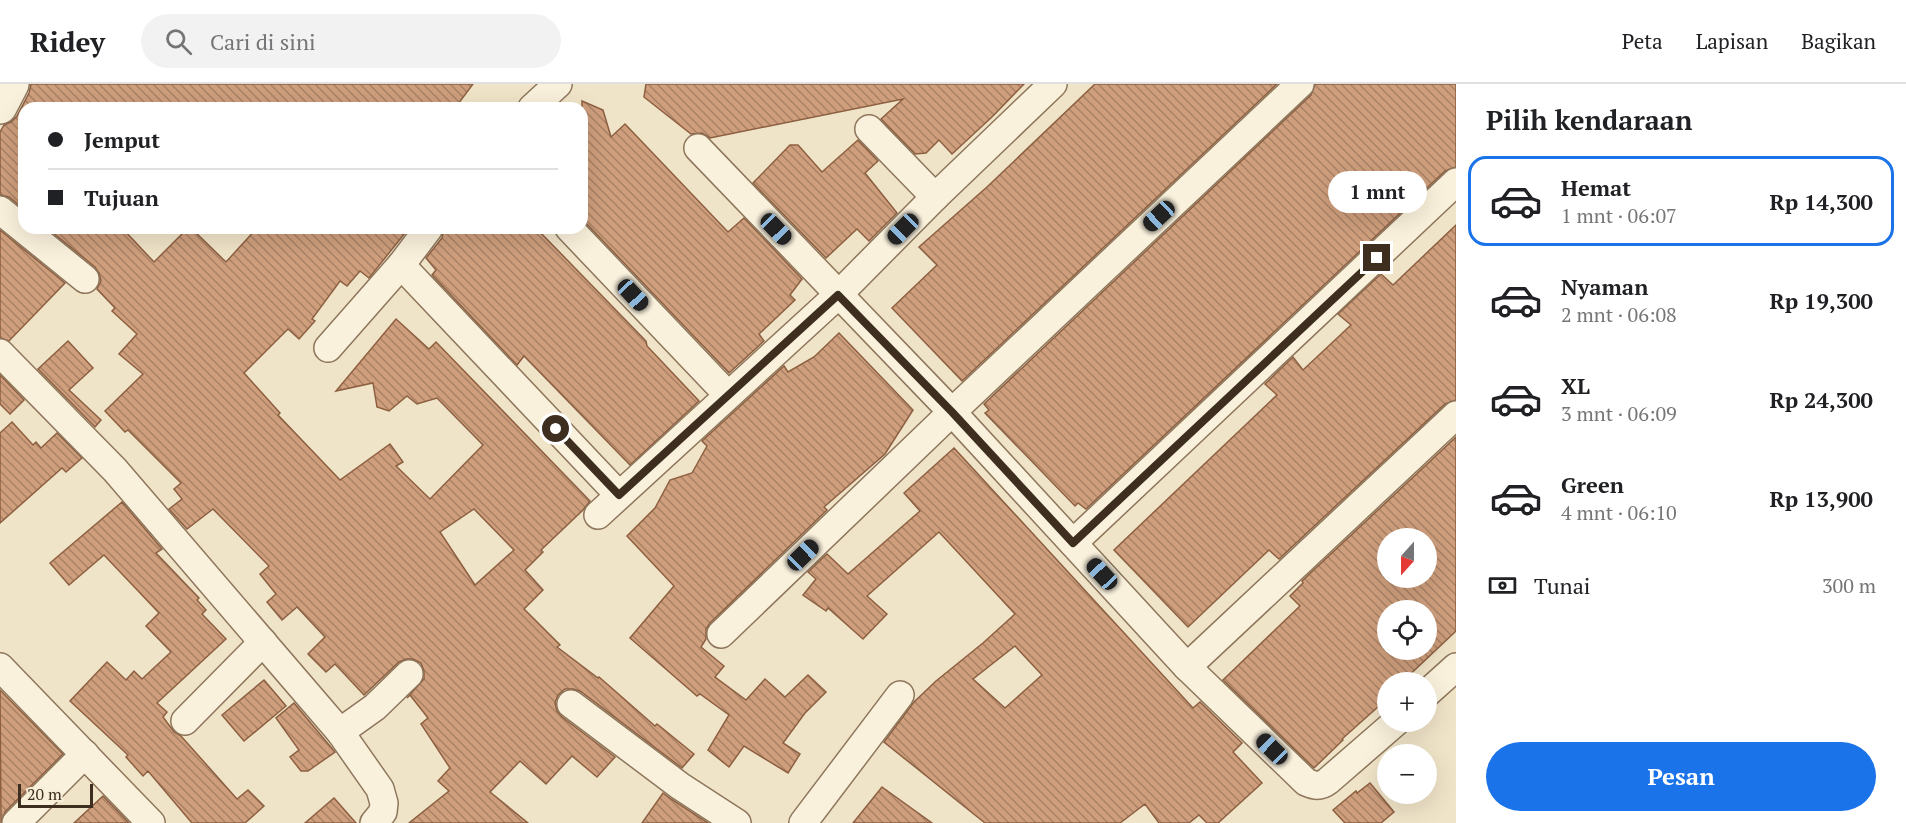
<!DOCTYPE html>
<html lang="id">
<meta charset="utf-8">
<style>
:root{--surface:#fff;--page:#f2f2f2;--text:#202124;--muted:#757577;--line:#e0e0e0;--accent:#1a73e8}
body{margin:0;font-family:"PT Serif",serif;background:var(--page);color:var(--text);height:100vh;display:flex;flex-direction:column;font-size:22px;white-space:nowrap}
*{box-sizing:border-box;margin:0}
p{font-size:20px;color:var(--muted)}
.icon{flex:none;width:33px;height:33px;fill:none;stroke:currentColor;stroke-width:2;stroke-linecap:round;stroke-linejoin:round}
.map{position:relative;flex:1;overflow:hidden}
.details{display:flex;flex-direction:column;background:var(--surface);width:450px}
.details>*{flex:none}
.guide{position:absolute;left:18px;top:18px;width:570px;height:132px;border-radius:18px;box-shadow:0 6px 24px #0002;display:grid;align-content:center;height:132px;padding:0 30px;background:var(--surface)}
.needle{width:39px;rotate:201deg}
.buttons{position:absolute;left:1377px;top:444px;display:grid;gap:12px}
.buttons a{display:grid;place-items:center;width:60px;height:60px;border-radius:50%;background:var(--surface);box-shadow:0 6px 24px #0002;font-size:30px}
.scale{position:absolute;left:18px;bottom:15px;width:75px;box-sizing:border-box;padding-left:6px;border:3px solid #3d2e20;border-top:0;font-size:16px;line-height:21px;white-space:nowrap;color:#3d2e20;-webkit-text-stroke:4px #f7eed8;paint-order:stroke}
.end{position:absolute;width:27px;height:27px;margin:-14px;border:8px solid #3d2e20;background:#fff;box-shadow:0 0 0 3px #fff}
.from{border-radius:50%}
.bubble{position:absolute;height:42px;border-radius:21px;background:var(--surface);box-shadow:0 6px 24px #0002;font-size:20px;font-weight:800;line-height:42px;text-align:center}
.car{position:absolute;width:18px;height:36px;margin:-18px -9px;border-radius:8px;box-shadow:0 0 4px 2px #0007;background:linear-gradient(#222 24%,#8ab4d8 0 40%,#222 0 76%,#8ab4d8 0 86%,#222 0)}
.guide b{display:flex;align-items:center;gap:21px;height:57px;font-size:22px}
.guide b+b{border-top:2px solid var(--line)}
.guide i{width:15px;height:15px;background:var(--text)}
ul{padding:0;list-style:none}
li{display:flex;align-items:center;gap:18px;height:90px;margin:0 12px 9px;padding:0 18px;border:3px solid transparent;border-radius:18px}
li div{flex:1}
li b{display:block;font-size:22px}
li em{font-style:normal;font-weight:800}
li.current{border-color:var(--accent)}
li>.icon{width:54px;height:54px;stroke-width:1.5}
h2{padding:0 30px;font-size:27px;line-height:72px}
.pay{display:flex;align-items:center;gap:15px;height:66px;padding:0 30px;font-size:22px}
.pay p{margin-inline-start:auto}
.primary-button{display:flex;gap:12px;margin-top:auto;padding:12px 30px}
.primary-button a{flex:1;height:69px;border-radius:36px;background:var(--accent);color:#fff;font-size:24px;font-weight:800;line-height:69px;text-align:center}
header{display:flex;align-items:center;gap:36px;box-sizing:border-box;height:84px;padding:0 30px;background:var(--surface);border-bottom:2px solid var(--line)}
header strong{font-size:28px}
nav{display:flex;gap:33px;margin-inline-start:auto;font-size:21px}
.search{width:420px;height:54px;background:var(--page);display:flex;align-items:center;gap:15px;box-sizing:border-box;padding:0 21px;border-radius:33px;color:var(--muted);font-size:22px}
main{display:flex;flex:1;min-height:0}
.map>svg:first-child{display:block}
</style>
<header>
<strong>Ridey</strong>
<div class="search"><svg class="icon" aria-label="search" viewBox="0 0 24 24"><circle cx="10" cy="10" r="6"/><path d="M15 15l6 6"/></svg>Cari di sini</div>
<nav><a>Peta</a><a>Lapisan</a><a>Bagikan</a></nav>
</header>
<main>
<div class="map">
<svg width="1456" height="739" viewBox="0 0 1456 739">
<defs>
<pattern id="building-back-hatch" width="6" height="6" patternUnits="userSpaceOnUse" patternTransform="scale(1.5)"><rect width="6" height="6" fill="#cf9f7d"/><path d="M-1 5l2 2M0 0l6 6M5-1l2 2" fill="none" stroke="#a98266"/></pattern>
</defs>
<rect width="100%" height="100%" fill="#f0e4c8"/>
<g fill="url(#building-back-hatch)" stroke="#8d5f41" stroke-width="1.5" fill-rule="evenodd">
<path d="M31,0H473L455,24H24V125L9,113L0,111V48L4,41L11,38L17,32L29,9Z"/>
<path d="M646,0H1024L993,32L952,70L939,56L926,69L915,70L881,35L903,15L710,54L702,49L691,50L644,13Z"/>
<path d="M1095,0H1277L962,297L892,224L937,181L919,163L987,103Z"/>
<path d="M1315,0H1456V83L1445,87L1086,425L1078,419L1075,422L985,329L989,326L984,320L1311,11Z"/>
<path d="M582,17L603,26L611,53L625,40L728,148L744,134L802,195L790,211L795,216L759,250L764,257L729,289L582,135Z"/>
<path d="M858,56L878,77L865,89L897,129L869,157L857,145L826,174L753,99L790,61H798L822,88Z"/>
<path d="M1456,141V316L1445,320L1279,475L1269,466L1188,543L1114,466L1277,311L1265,300L1293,273L1303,286L1351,241L1338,230L1381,190L1393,201Z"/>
<path d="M47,144H122L154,178L188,144H191L226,178L257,144H409L369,194L360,187L347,202L340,197L312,235L315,237L299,255L288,245L244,289L280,329L278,331L340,396L390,360L403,378L396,382L430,415L483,361L437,314L417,320L407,312L389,327L377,323L373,299L336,307L396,235L429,265L436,258L590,417L583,426L541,466L543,468L525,486L543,506L524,525L560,561L557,563L598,594L599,593L655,642L657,640L694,670L682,684L580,607L573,605H565L558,611L555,619L557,627L562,633L615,673L597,693L572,672L546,700L520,677L490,708L528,739H409L449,707L438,697L450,684L421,640L428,634L410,611L407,614L424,595V587L421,579L413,575H406L399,578L364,611L335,580L326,588L308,570L325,553L297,523L282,536L267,518L276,510L260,490L269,482L213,425L187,445L169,425L182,415L174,405L181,399L128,346L125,348L105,327L143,290L119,270L137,250L112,227L115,224L97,205L101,197L99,189L95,183ZM474,425L514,466L475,501L440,448Z"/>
<path d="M444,144H536L646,257L647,262L699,317L630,381L524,272L517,281L432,191L436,186L426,174L442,154Z"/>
<path d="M0,146L65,199L9,257L0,254Z"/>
<path d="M839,249L913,326L885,370L824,423L827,426L710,539L706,545V555L701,563L724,582L715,593L746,616L765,595L785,613L808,591L826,608L805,629L783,659L800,670L788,689L744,662L729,683L708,666L729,631L700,610L697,612L630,554L674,502L627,452L655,424L670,396L692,389L707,362L702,357L784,282L788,288L814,273Z"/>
<path d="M68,257L93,284L69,306L101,336L95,343L38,285Z"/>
<path d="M0,291L24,316L10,330L0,320Z"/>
<path d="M12,338L33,361L36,358L41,364L57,349L82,374L66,388L62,384L0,439V349Z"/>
<path d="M1456,353V547L1402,598H1388V614L1342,655L1343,656L1314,684L1223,596L1300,522L1290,512L1303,499L1302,497ZM1388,454H1426V494H1388ZM1388,526H1426V566H1388Z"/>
<path d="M954,364L1193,624L1200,618L1242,659L1233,668L1262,699L1218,739H1207L1199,731L1189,739H1159L1145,720L1120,739H985L884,658L914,618L936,597L983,559L1015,530L939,448L867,512L887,530L863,555L828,524L826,527L803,511L816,495L808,488L827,470L848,490L920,427L904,409ZM1015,562L1042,591L1005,624L973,595Z"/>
<path d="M122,418L162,465L156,469L199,514L197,516L206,526L202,530L226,555L157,619L167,628L163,633L174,648L181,652L237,715L248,706L264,722L245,739H192L148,687L143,692L126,673L128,671L70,617L107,578L126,596L134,587L142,595L171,568L146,542L159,529L104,471L69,501L50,479Z"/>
<path d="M264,596L286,622L244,657L222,631Z"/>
<path d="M0,606L63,670L5,728L1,739Z"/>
<path d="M294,619L335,668L308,687H301L290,673L299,666L276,634Z"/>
<path d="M1370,699L1394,728L1381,739H1345L1333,726L1356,707L1357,709Z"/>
<path d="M882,703L932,739H853Z"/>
<path d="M663,709L671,715L708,739H642Z"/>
<path d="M103,712L129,739H74Z"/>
<path d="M334,714L356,739H305Z"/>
</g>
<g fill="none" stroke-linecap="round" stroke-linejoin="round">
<defs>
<g id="minor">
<path d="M532,24L558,0"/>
<path d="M869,45L935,113"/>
<path d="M698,64L952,328L1187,583L1306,698C1315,702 1320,703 1328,697L1396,638"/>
<path d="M0,126L85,195"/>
<path d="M569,144L728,311"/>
<path d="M401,181L619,411"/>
<path d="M328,264L401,181L429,144"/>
<path d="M0,269L115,386L340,648L380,705L384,719L383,728L374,739"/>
<path d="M598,431L838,211L935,113L1053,0"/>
<path d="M1073,459L1456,98"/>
<path d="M721,550L952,328L1300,0"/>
<path d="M0,583L151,739"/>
<path d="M1187,583L1456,331"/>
<path d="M1426,610L1456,583"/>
<path d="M571,620L680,702L737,739"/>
<path d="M185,637L263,558"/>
<path d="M340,648L375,623L409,590"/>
<path d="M16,739L85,670"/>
<path d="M803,739L900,611"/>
</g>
<path id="tertiary" d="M0,23L12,0"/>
</defs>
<use href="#minor" stroke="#8d765c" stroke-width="30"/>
<use href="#tertiary" stroke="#8d765c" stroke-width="36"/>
<use href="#minor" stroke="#faf1dc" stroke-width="27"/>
<use href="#tertiary" stroke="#faf1dc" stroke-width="33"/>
</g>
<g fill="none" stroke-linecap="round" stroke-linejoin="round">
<path stroke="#3d2e20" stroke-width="8" d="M556,345L619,411L838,211L952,328L1073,459L1377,174"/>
</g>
</svg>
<div class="buttons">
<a><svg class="needle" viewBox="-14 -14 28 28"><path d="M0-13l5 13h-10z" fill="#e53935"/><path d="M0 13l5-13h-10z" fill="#757577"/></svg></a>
<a><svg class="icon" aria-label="locate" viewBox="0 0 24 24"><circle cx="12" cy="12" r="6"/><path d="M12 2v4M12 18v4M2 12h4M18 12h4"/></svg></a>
<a>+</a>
<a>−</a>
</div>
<div class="scale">20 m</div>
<i class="end from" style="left:556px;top:345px"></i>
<i class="end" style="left:1377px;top:174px"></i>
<div class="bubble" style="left:1328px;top:87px;width:99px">1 mnt</div>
<i class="car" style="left:1159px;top:132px;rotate:227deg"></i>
<i class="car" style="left:776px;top:145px;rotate:136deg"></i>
<i class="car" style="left:903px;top:145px;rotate:225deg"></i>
<i class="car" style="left:633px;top:211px;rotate:137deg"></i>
<i class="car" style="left:803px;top:471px;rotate:46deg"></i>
<i class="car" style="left:1102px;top:490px;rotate:317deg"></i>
<i class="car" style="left:1272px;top:665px;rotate:314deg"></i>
<div class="guide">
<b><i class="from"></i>Jemput</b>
<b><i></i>Tujuan</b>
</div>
</div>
<section class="details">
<h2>Pilih kendaraan</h2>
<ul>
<li class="current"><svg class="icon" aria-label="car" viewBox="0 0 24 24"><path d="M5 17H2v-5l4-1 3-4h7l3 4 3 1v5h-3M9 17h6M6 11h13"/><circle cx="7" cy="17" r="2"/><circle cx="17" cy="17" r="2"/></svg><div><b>Hemat</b><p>1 mnt · 06:07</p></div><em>Rp 14,300</em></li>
<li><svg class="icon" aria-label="car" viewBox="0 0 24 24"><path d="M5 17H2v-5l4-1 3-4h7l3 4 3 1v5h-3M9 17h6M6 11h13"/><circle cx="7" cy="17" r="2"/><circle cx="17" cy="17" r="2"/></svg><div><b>Nyaman</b><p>2 mnt · 06:08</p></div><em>Rp 19,300</em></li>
<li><svg class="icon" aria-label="car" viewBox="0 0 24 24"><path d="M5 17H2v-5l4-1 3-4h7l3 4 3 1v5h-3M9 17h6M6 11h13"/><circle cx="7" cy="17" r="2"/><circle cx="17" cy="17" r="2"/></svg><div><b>XL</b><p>3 mnt · 06:09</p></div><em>Rp 24,300</em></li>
<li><svg class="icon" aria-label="car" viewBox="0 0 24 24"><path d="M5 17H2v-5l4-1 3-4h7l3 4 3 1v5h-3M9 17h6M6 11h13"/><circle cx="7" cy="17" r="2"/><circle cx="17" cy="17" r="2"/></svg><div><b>Green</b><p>4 mnt · 06:10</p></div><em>Rp 13,900</em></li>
</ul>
<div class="pay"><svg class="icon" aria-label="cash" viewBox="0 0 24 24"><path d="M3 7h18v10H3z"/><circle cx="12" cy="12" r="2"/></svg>Tunai<p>300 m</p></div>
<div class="primary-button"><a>Pesan</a></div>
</section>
</main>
